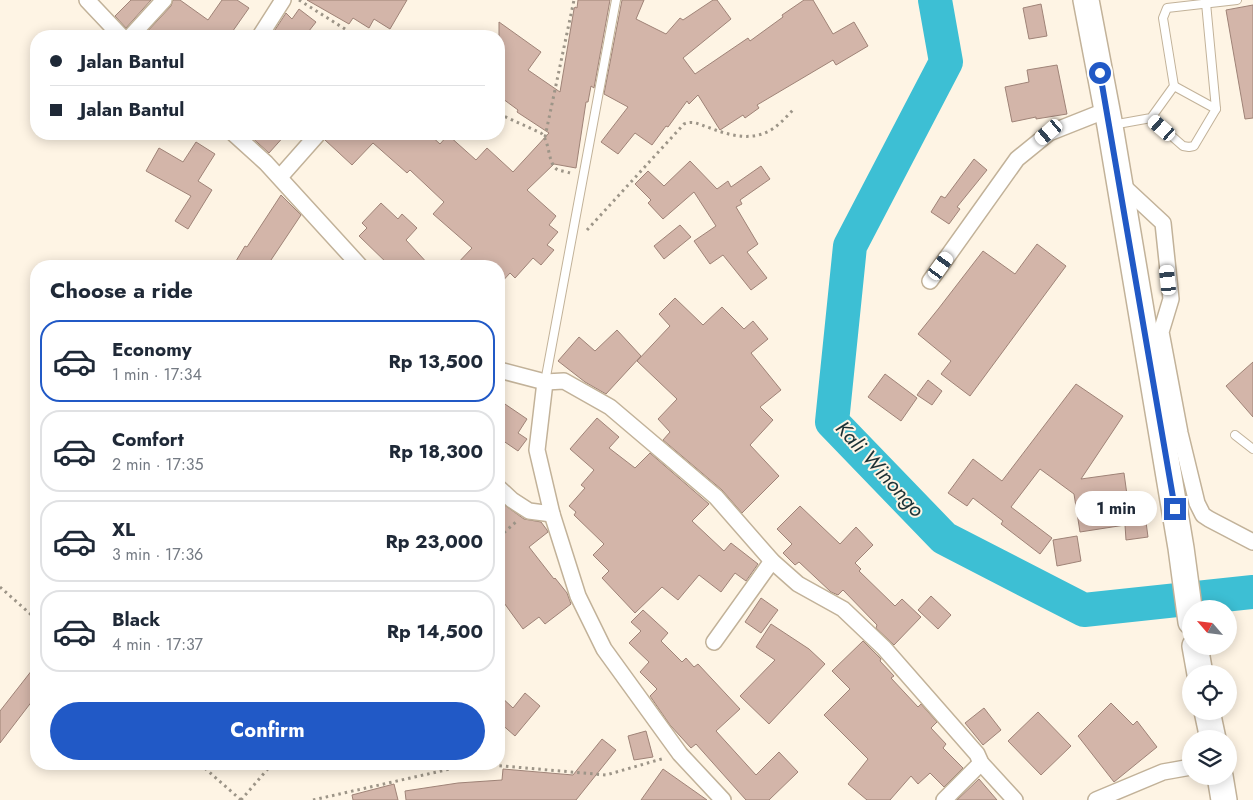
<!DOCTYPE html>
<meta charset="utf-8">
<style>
:root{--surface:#fff;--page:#f2f2f3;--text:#1f2937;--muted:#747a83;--line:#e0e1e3;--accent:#2159c6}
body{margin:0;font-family:Jost,sans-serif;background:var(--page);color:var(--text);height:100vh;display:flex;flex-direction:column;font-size:19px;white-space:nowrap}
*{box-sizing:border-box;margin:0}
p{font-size:16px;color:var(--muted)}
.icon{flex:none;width:28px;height:28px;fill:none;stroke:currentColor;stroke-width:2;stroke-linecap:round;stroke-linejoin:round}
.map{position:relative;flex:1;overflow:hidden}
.details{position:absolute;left:30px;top:260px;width:475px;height:510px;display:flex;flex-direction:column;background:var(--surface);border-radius:20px;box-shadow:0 2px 12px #0003}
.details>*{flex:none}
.top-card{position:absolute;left:30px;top:30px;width:475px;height:110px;border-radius:20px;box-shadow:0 2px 12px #0003;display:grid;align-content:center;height:110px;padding:0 20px;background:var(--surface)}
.needle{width:32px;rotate:298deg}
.buttons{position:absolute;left:1182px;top:600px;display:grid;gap:10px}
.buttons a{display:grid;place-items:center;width:55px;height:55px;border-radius:50%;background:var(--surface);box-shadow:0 2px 12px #0003;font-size:25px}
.end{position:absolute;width:22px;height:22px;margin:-11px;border:6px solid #2159c6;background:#fff;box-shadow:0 0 0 2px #fff}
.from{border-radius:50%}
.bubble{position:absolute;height:35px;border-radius:18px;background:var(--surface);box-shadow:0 2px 12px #0003;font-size:16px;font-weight:700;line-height:35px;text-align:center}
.car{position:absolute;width:15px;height:30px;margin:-15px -8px;border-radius:6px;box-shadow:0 0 4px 1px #0007;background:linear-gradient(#fff 24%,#345 0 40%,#fff 0 76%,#345 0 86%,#fff 0)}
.top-card b{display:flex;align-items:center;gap:18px;height:48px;font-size:19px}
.top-card b+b{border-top:1px solid var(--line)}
.top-card i{width:12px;height:12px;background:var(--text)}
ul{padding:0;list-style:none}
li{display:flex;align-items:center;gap:15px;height:82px;margin:0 10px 8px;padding:0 10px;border:2px solid var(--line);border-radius:20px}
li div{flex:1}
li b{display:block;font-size:19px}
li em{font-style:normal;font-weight:700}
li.selected{border-color:var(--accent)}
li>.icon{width:45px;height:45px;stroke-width:1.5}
h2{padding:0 20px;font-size:22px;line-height:60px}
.cta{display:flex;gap:10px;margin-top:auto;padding:10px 20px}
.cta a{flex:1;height:58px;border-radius:30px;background:var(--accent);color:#fff;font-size:20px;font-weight:700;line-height:58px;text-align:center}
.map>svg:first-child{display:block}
</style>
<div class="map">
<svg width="1253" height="800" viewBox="0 0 1253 800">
<rect width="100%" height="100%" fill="#fef4e4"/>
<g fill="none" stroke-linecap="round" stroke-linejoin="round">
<path stroke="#3dbfd4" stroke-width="34" d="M935,0L946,62L850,246L832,422L944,538L1084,610L1253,592"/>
</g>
<g fill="#d3b5a9" stroke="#9f8377">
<path d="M131,0H151L126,28L115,16Z"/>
<path d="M173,0H180L208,20L222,0H237L249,8L230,35L231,36H143L171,6Z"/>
<path d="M307,0H407L390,29L374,19L369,28L353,18L349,24Z"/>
<path d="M578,0H610L594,88L591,86L588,102H586L576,168L554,164L527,190L556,216L549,225L558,232L547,245L554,250L541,265L533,258L515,278L510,273L499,285V266H455L472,248L433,214L444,202L410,170L407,173L373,143L352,165L325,140L327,134H429L440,144L448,135L476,160L487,148L513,172L549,133L517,112L518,110L499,96V22L541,52L528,70L560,92L574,9L575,7L577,8Z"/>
<path d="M622,0H644L636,19L666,34L680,18L683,20L713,0H717L731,19L683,58L695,74L748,38L750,41L783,17L782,15L804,0H813L833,34L854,22L868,46L836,65L833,60L757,105L759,108L745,118L743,115L720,130L698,95L689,104L687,101L668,127L666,126L652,145L635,133L618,154L601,142L628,107L604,94Z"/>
<path d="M1041,4L1047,36L1029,39L1023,8Z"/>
<path d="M1253,5V118L1245,119L1226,10Z"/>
<path d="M299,9L316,22L305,36H271L286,13L292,19Z"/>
<path d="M1057,65L1067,114L1036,119V117L1012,122L1005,87L1029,82L1027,70Z"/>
<path d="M248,134H286L269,153Z"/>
<path d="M196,142L215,154L198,181L212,190L188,229L175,221L191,196L146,171L159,148L183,162Z"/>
<path d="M974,159L987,170L957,207L960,209L949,224L931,212L941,196L945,198Z"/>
<path d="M690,161L717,189L728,181L731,187L761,166L770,179L740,200L742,204L736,207L758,244L747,252L767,278L751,290L723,255L710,264L694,241L716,226L694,192L663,219L648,203L651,200L635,184L648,171L664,186Z"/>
<path d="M281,195L301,215L267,266H233L245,246L247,247Z"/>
<path d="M381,203L398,219L402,214L417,228L406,240L430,266H390L359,236L367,228L362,223Z"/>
<path d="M680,225L691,237L664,259L654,246Z"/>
<path d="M1037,244L1066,266L970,396L941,374L951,361L918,334L939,308L983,251L1015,274Z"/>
<path d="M675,298L703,325L722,307L744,329L753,321L768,339L751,353L781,390L760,407L773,420L750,445L779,476L742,513L722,490L663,440L670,432L658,419L677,399L637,361L670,326L659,314Z"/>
<path d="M617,330L641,356L606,394L585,382L558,361L579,337L595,351Z"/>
<path d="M1253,362V417L1226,386Z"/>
<path d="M885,374L917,398L901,421L868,397Z"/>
<path d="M928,380L942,391L932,405L917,395Z"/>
<path d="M1076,384L1123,416L1081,479L1124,473L1131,524L1146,522L1148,537L1126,540L1125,525L1080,532L1074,494L1040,469L1011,507L1052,538L1040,554L1001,524L1003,521L973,498L967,506L948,493L973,459L1002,481Z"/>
<path d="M499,400L527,419L518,433L527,439L518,451L499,438Z"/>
<path d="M597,418L619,437L609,448L635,468L650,453L709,504L692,521L724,551L731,543L758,564L746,581L735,573L721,592L699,575L678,600L662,587L635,613L602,578L609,571L593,555L604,544L574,515L576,512L569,506L585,488L581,485L594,470L570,449Z"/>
<path d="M499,501L524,519L541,522L547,530L548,532L529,547L554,579L555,578L567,593L571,604L545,624L539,617L523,629L499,596Z"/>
<path d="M800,506L840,544L856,527L873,545L855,563L861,569L859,571L895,606L902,599L921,617L894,645L876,628L877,625L843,590L838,595L831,592L799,562L795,565L783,553L792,544L777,529Z"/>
<path d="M1077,536L1081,561L1057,566L1053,540Z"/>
<path d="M931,596L951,615L938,629L918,610Z"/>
<path d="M761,598L778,610L761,633L745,622Z"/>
<path d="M643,610L668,633L661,641L682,662L686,658L694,667L698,664L740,709L716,731L756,775L779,752L798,772L769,800H746L696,744L691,748L670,725L650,696L657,689L640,672L649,662L629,643L641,631L631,622Z"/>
<path d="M771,624L809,649L825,664L769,724L740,696L775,660L756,647Z"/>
<path d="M863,641L881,659L880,661L894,676L891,678L918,707L921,704L937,722L931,728L946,744L943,748L963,768L944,787L930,773L918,784L911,776L890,800H867L848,784L868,759L824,715L850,689L832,671Z"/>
<path d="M36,665V696L0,743V711Z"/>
<path d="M525,693L540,706L515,736L499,722V695L513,708Z"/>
<path d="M1111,703L1133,725L1137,721L1157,747L1114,782L1078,736Z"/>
<path d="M984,708L1001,730L983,745L965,723Z"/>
<path d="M1038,712L1071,746L1041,775L1008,741Z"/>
<path d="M646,731L653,757L634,760L628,736Z"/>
<path d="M602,739L616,750L576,800H406L405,791L458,783L502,780L503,769L573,775Z"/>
<path d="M663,769L707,800H641Z"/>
<path d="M979,779L997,800H957Z"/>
<path d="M394,784L398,800H353L352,795Z"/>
</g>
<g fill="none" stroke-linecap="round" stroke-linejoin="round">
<defs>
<g id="service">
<path d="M1174,86L1216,109"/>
<path d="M1151,118L1183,146L1189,147L1194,146L1216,109L1206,3"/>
<path d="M1112,125L1151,118L1174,86L1163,18L1167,8L1237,0"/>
<path d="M545,382L616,0"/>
<path d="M1235,435L1253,449"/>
</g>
<g id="minor">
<path d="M87,0L121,36"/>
<path d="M131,36L164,0"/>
<path d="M260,36L283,0"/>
<path d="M234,134L266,163L360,266"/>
<path d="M280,177L318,134"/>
<path d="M1121,184L1163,223L1171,299L1161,332L1180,433L1197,503L1203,515L1209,519L1253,542"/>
<path d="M930,281L1017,159L1049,133L1107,110"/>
<path d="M499,370L545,382L564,381L610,407L716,497L772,561L798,584L843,609L884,648L977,754L981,763L1015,800"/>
<path d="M545,382L537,450L552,514L578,596L604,649L680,754L723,800"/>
<path d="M499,488L512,500L529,511L552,514"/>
<path d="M714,642L772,561"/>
<path d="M944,800L981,763"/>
<path d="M1096,800L1163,772L1191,767"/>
</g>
<g id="primary">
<path d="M1086,0L1110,126L1181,548L1191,622"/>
<path d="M1195,646L1200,674"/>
<path d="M1207,711L1213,739"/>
<path d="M1220,776L1224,800"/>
</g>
</defs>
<use href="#service" stroke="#c2b299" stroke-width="10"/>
<use href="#minor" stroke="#c2b299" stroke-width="18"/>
<use href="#primary" stroke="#c2b299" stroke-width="28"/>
<g stroke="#9d9588" stroke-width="3" stroke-dasharray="2.5 4" stroke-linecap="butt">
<path d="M299,0L356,36"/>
<path d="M499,114L541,133C551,143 547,164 558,170C562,171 567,172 570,173"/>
<path d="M545,137L574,0"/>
<path d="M587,230L684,124C694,120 700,125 710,128C731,136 754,142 774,128C781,123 788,115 794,109"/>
<path d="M499,537L517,521"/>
<path d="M0,587L36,619"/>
<path d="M200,764L241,800"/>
<path d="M480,764L606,775L665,758"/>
<path d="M241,800L272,764"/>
<path d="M313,800L472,764"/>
</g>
<use href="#service" stroke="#fff" stroke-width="8"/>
<use href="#minor" stroke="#fff" stroke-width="15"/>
<use href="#primary" stroke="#fff" stroke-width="25"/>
</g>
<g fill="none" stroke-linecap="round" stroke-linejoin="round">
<path stroke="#2159c6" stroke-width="6" d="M1100,73L1175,509"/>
</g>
<g text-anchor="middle" stroke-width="4" stroke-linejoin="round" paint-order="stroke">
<g font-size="21" font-style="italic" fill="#1b3135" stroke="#fef4e4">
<text transform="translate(880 469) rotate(48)" y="7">Kali Winongo</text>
</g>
</g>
</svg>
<div class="buttons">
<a><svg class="needle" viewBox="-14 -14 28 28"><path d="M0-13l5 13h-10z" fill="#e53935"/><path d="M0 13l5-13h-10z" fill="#747a83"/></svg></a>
<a><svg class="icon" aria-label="locate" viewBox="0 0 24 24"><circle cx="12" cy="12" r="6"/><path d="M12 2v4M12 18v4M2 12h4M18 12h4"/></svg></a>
<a><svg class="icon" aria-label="layers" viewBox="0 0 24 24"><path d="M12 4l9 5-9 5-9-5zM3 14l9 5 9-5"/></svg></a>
</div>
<i class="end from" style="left:1100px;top:73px"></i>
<i class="end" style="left:1175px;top:509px"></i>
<div class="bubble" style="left:1075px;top:491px;width:82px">1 min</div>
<i class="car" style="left:1162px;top:128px;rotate:311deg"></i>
<i class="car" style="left:1049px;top:132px;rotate:230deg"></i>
<i class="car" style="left:941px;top:266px;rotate:36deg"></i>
<i class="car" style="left:1168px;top:280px;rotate:354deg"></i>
<div class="top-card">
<b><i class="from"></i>Jalan Bantul</b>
<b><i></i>Jalan Bantul</b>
</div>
<section class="details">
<h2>Choose a ride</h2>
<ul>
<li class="selected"><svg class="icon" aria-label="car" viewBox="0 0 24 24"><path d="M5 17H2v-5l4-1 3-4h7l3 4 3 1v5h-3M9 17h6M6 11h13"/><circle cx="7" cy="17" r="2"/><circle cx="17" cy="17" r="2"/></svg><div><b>Economy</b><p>1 min · 17:34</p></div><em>Rp 13,500</em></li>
<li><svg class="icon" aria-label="car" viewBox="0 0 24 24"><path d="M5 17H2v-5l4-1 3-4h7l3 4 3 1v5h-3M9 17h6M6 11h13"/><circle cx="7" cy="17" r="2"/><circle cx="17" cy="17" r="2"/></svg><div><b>Comfort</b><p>2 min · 17:35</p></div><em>Rp 18,300</em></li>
<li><svg class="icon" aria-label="car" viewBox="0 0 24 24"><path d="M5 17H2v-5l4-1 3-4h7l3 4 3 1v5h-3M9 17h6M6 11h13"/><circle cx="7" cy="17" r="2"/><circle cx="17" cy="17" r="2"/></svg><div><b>XL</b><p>3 min · 17:36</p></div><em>Rp 23,000</em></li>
<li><svg class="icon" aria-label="car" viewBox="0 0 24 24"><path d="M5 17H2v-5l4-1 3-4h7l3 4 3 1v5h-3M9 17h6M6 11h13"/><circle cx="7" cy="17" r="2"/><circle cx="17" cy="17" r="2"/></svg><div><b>Black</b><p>4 min · 17:37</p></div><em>Rp 14,500</em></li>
</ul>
<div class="cta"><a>Confirm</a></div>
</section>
</div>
